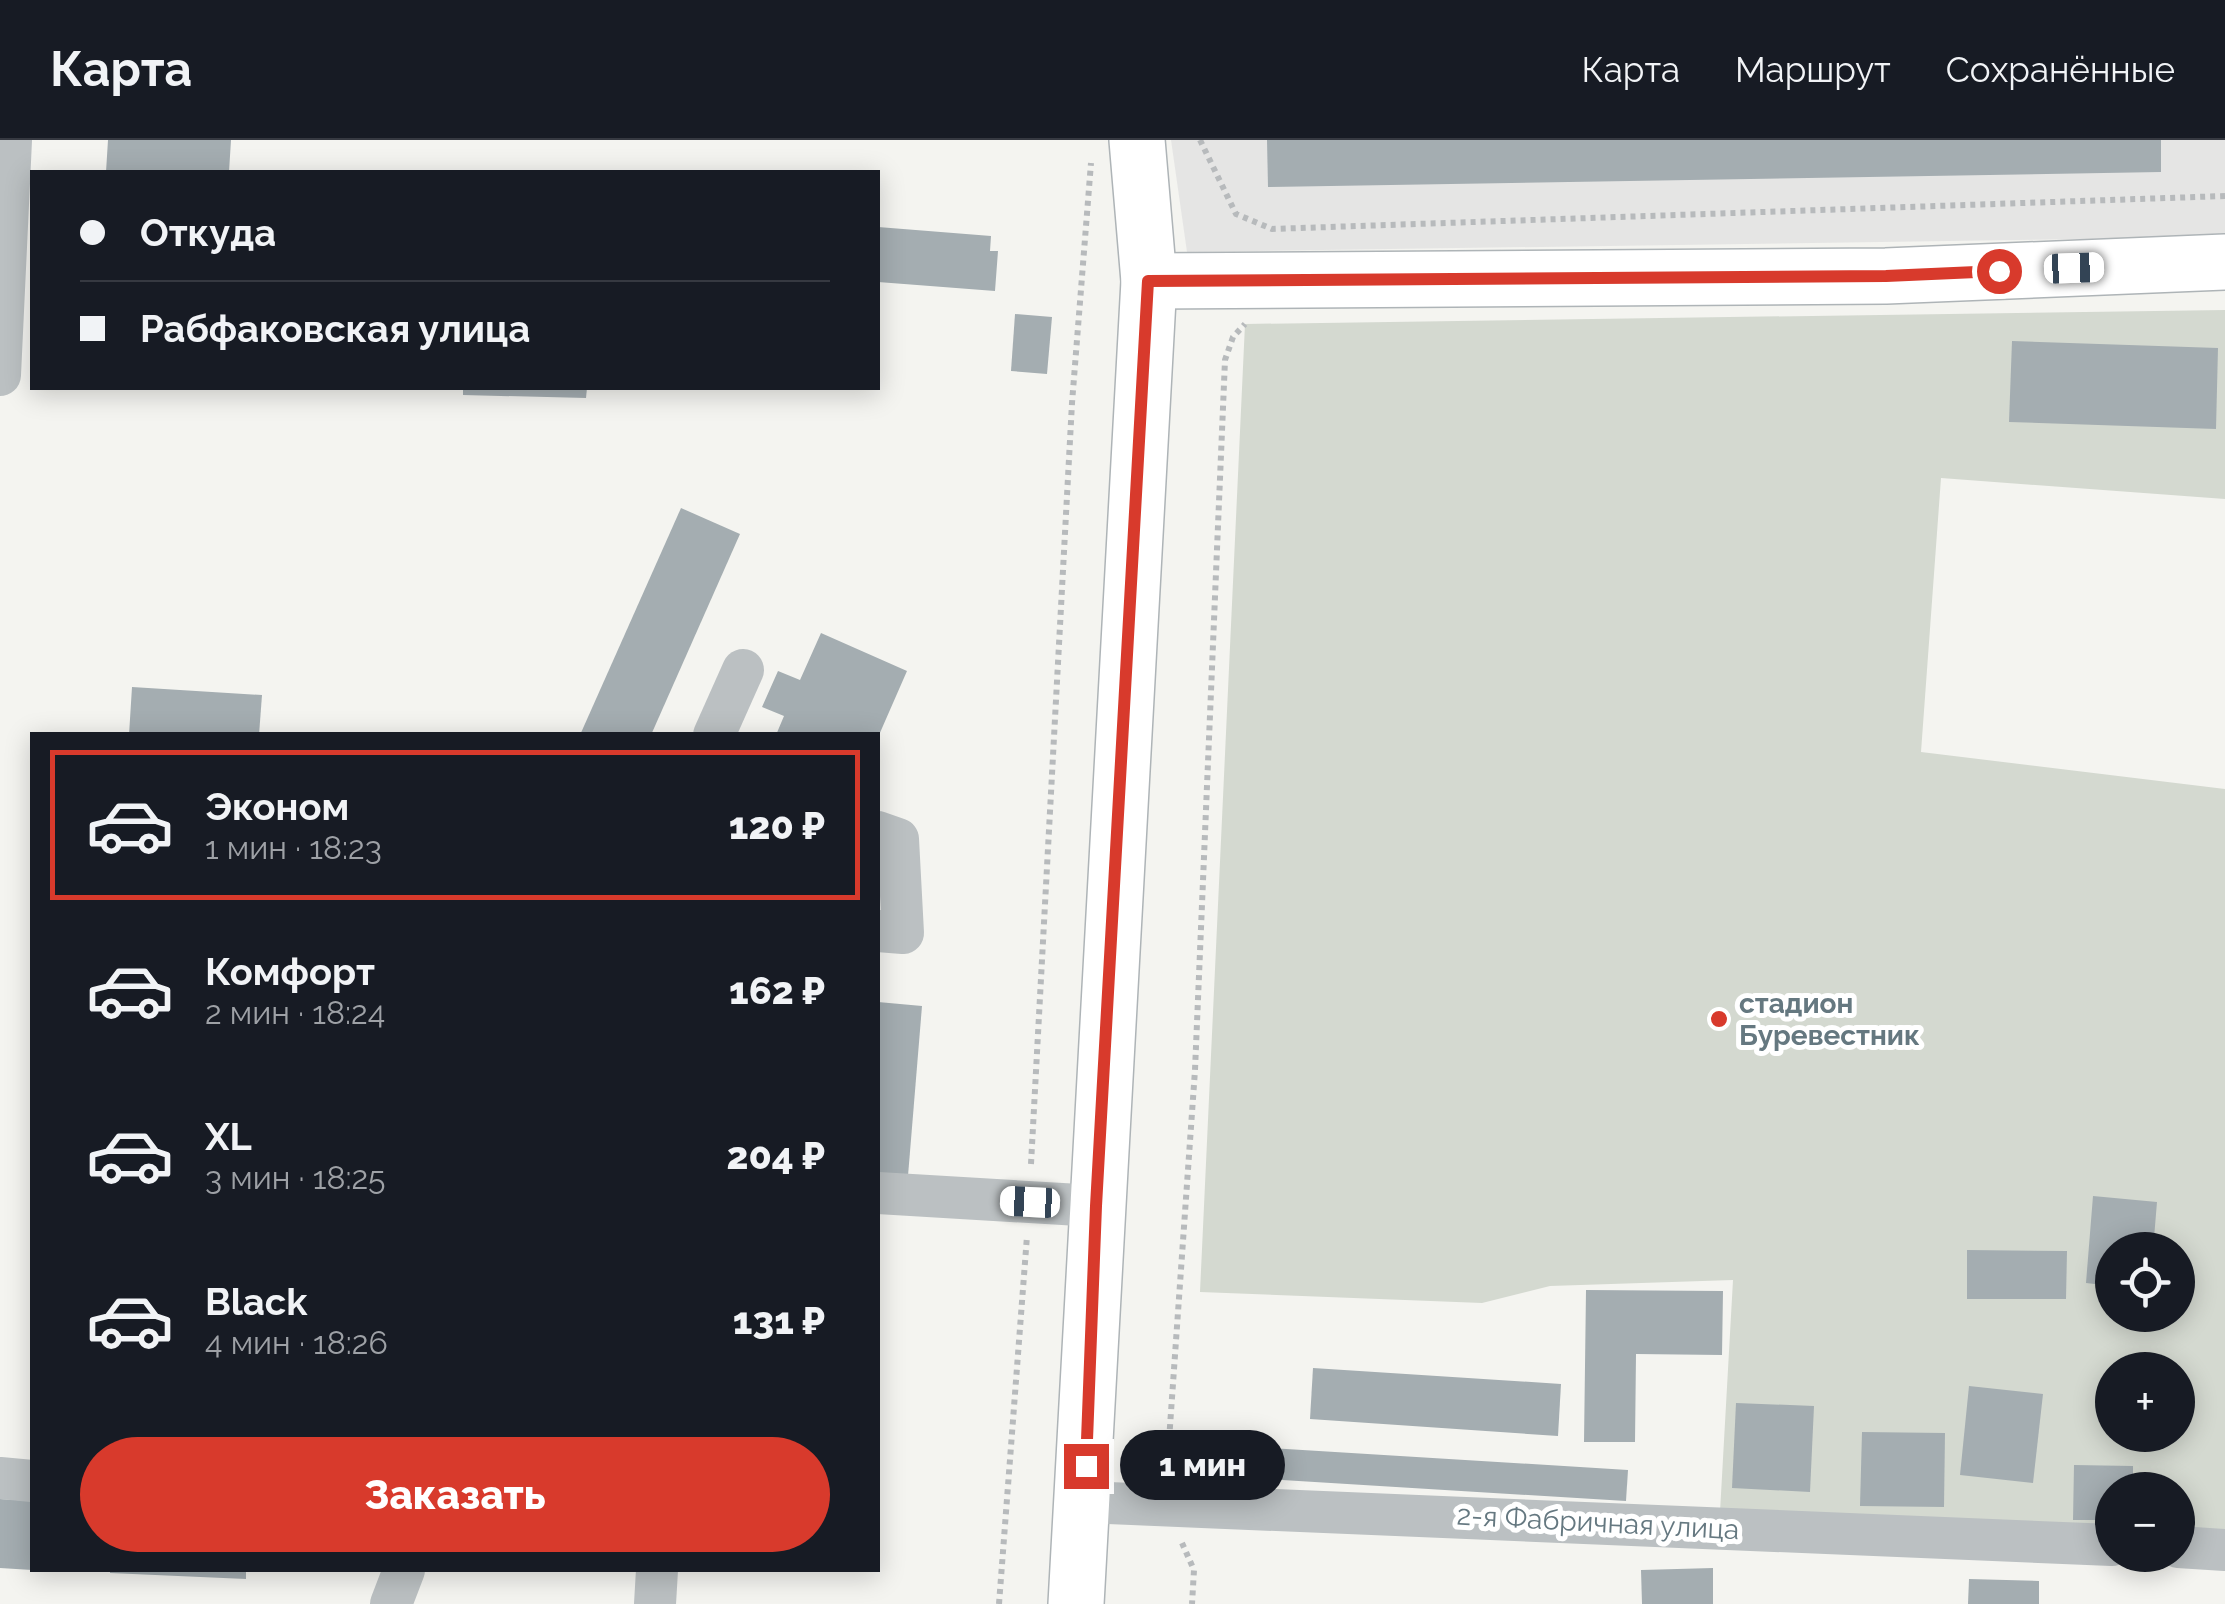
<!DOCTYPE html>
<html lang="ru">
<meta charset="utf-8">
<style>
:root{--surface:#171b24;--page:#20242c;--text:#f1f3f6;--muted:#9ea1a6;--line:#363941;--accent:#d83a2c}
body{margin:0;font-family:Raleway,sans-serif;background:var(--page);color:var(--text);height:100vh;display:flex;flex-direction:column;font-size:38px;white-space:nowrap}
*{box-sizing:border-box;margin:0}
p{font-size:32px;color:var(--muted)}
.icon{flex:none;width:55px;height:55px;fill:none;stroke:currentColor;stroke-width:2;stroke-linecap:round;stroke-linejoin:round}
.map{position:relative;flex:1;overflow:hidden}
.details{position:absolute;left:30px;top:592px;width:850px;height:840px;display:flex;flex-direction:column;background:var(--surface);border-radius:0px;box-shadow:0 5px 25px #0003}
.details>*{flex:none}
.banner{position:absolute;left:30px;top:30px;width:850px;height:220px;border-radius:0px;box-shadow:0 5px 25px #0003;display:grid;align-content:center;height:220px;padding:0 50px;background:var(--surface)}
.fabs{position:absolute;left:2095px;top:1092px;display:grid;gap:20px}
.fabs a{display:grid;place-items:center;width:100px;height:100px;border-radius:50%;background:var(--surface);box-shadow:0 5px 25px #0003;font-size:50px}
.end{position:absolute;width:45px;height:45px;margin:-22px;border:12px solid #d83a2c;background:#fff;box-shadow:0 0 0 5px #fff}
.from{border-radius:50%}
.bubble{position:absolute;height:70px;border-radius:35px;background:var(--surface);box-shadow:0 5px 25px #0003;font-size:32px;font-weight:800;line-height:70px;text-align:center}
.car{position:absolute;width:30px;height:60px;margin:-30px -15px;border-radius:12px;box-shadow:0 0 8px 2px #0007;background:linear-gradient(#fff 24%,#345 0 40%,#fff 0 76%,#345 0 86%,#fff 0)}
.banner b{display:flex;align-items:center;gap:35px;height:95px;font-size:38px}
.banner b+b{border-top:2px solid var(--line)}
.banner i{width:25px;height:25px;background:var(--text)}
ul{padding:18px 0 0;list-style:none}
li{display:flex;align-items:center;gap:30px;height:150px;margin:0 20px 15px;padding:0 30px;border:5px solid transparent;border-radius:0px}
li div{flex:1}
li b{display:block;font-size:38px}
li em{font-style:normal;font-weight:800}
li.on{border-color:var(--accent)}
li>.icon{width:90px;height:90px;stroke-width:1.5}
.primary-button{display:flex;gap:20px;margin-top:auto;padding:20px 50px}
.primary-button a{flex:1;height:115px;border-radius:60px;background:var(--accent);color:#fff;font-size:40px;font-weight:800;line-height:115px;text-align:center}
header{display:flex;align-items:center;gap:60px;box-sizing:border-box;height:140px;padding:0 50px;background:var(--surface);border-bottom:2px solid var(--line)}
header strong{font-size:48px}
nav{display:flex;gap:55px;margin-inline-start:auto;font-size:35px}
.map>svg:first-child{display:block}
</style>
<header>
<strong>Карта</strong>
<nav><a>Карта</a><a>Маршрут</a><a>Сохранённые</a></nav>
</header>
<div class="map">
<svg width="2225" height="1464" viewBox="0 0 2225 1464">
<rect width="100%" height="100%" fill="#f4f4f0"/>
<path fill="#e5e5e4" d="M1171,0H2225V97L1187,112Z"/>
<path fill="#d4d9d0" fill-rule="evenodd" d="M2225,170V359L1941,338L1921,612L2225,649V1403L2178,1400V1350H2112V1396L1720,1372L1733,1140L1550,1146L1482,1163L1200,1152L1245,184ZM2112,1110H2178V1175H2112ZM2112,1230H2178V1295H2112Z"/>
<g fill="#a4adb1">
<path d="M108,0H231L229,32H106Z"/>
<path d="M1267,0H2161V32L1268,47Z"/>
<path d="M878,87L991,96L990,111H998L995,151L878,142Z"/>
<path d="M1015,174L1052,177L1047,234L1011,231Z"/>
<path d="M2012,201L2218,208L2216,289L2009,282Z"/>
<path d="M463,248H587L586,258L463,255Z"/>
<path d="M681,368L740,394L651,595H580Z"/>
<path d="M821,493L907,531L879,595H776L784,576L762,567L778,531L800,540Z"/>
<path d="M132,547L262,555L259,595H129Z"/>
<path d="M878,862L922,866L908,1036L878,1033Z"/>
<path d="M2093,1056L2157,1062L2153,1110H2112V1146L2086,1143Z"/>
<path d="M1967,1110L2067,1111L2066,1159H1967Z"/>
<path d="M1586,1150L1723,1151L1722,1215L1636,1214L1635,1302H1584Z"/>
<path d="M1313,1228L1561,1244L1558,1296L1310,1279Z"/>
<path d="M2109,1235L2112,1236V1273L2101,1270Z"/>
<path d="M1969,1246L2043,1254L2033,1343L1960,1335Z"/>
<path d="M1736,1263L1814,1266L1810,1352L1732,1348Z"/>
<path d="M1862,1292L1945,1293L1944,1367L1860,1366Z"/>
<path d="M1253,1307L1628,1330L1626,1361L1250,1338Z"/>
<path d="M2074,1325L2133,1326V1350H2112V1380H2073Z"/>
<path d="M0,1359L32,1361V1430L0,1428Z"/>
<path d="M1713,1428V1464H1642L1641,1430Z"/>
<path d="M110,1430H246V1439L110,1433Z"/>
<path d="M1969,1439L2039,1441V1464H1968Z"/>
</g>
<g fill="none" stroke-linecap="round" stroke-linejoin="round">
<defs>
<g id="major">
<path d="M1149,141L1886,136L2225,122"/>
<path d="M1076,1464L1149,141L1137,0"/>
</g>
</defs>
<use href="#major" stroke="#aeb4b7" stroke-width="58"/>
<g stroke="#b7babc" stroke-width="6" stroke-dasharray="5 5" stroke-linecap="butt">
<path d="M1200,0L1236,74L1272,89L2225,56"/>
<path d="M1031,1024L1072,263L1091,23"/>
<path d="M1167,1329L1195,930L1225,220L1233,197L1245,184"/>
<path d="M1182,1403L1194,1430L1192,1464"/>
<path d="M999,1464L1027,1096"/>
</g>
<g stroke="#bbc0c2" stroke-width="42">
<path d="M0,235L11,0"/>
<path d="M714,595L743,530"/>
<path d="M878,692L898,699L903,793L878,791"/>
<path d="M878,1053L1096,1066"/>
<path d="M0,1338L32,1341"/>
<path d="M1084,1362L2112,1405"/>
<path d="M2178,1407L2225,1410"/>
<path d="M391,1464L404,1430"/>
<path d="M655,1464L657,1430"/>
</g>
<use href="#major" stroke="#fff" stroke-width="55"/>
</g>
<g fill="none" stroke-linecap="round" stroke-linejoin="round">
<path stroke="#d83a2c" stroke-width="12" d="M1086,1326L1096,1066L1148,141L1886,136L1999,131"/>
</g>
<circle fill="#d83a2c" stroke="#fff" stroke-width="4" cx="1719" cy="879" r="10"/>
<g text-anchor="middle" stroke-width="10" stroke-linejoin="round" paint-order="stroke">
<g font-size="28" font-weight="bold" fill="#657880" stroke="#fff" text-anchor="start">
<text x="1739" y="873">стадион<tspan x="1739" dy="32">Буревестник</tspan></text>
</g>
<g font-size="28" fill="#657880" stroke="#fff">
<text transform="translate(1598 1382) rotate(3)" y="10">2-я Фабричная улица</text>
</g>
</g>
</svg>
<div class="fabs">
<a><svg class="icon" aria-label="locate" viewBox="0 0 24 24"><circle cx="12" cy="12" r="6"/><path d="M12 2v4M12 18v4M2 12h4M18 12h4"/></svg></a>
<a>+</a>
<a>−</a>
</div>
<i class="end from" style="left:1999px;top:131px"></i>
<i class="end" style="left:1086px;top:1326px"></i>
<div class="bubble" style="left:1120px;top:1290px;width:165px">1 мин</div>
<i class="car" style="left:2074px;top:128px;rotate:88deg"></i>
<i class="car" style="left:1030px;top:1062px;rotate:273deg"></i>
<div class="banner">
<b><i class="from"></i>Откуда</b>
<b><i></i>Рабфаковская улица</b>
</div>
<section class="details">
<ul>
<li class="on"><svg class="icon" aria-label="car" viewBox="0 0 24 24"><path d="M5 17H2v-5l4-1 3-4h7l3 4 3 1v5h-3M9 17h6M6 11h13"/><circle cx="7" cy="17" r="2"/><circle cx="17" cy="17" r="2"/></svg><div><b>Эконом</b><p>1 мин · 18:23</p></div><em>120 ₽</em></li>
<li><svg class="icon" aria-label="car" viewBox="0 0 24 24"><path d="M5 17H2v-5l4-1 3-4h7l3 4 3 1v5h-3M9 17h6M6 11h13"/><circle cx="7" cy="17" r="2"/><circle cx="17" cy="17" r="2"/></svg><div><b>Комфорт</b><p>2 мин · 18:24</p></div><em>162 ₽</em></li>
<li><svg class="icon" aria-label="car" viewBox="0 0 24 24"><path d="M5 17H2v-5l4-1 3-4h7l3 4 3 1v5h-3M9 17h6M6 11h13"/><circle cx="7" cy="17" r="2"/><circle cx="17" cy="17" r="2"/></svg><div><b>XL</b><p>3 мин · 18:25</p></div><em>204 ₽</em></li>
<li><svg class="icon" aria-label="car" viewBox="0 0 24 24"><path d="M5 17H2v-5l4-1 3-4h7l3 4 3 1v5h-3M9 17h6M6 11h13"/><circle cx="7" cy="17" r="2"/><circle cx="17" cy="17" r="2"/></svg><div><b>Black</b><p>4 мин · 18:26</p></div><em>131 ₽</em></li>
</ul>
<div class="primary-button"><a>Заказать</a></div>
</section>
</div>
